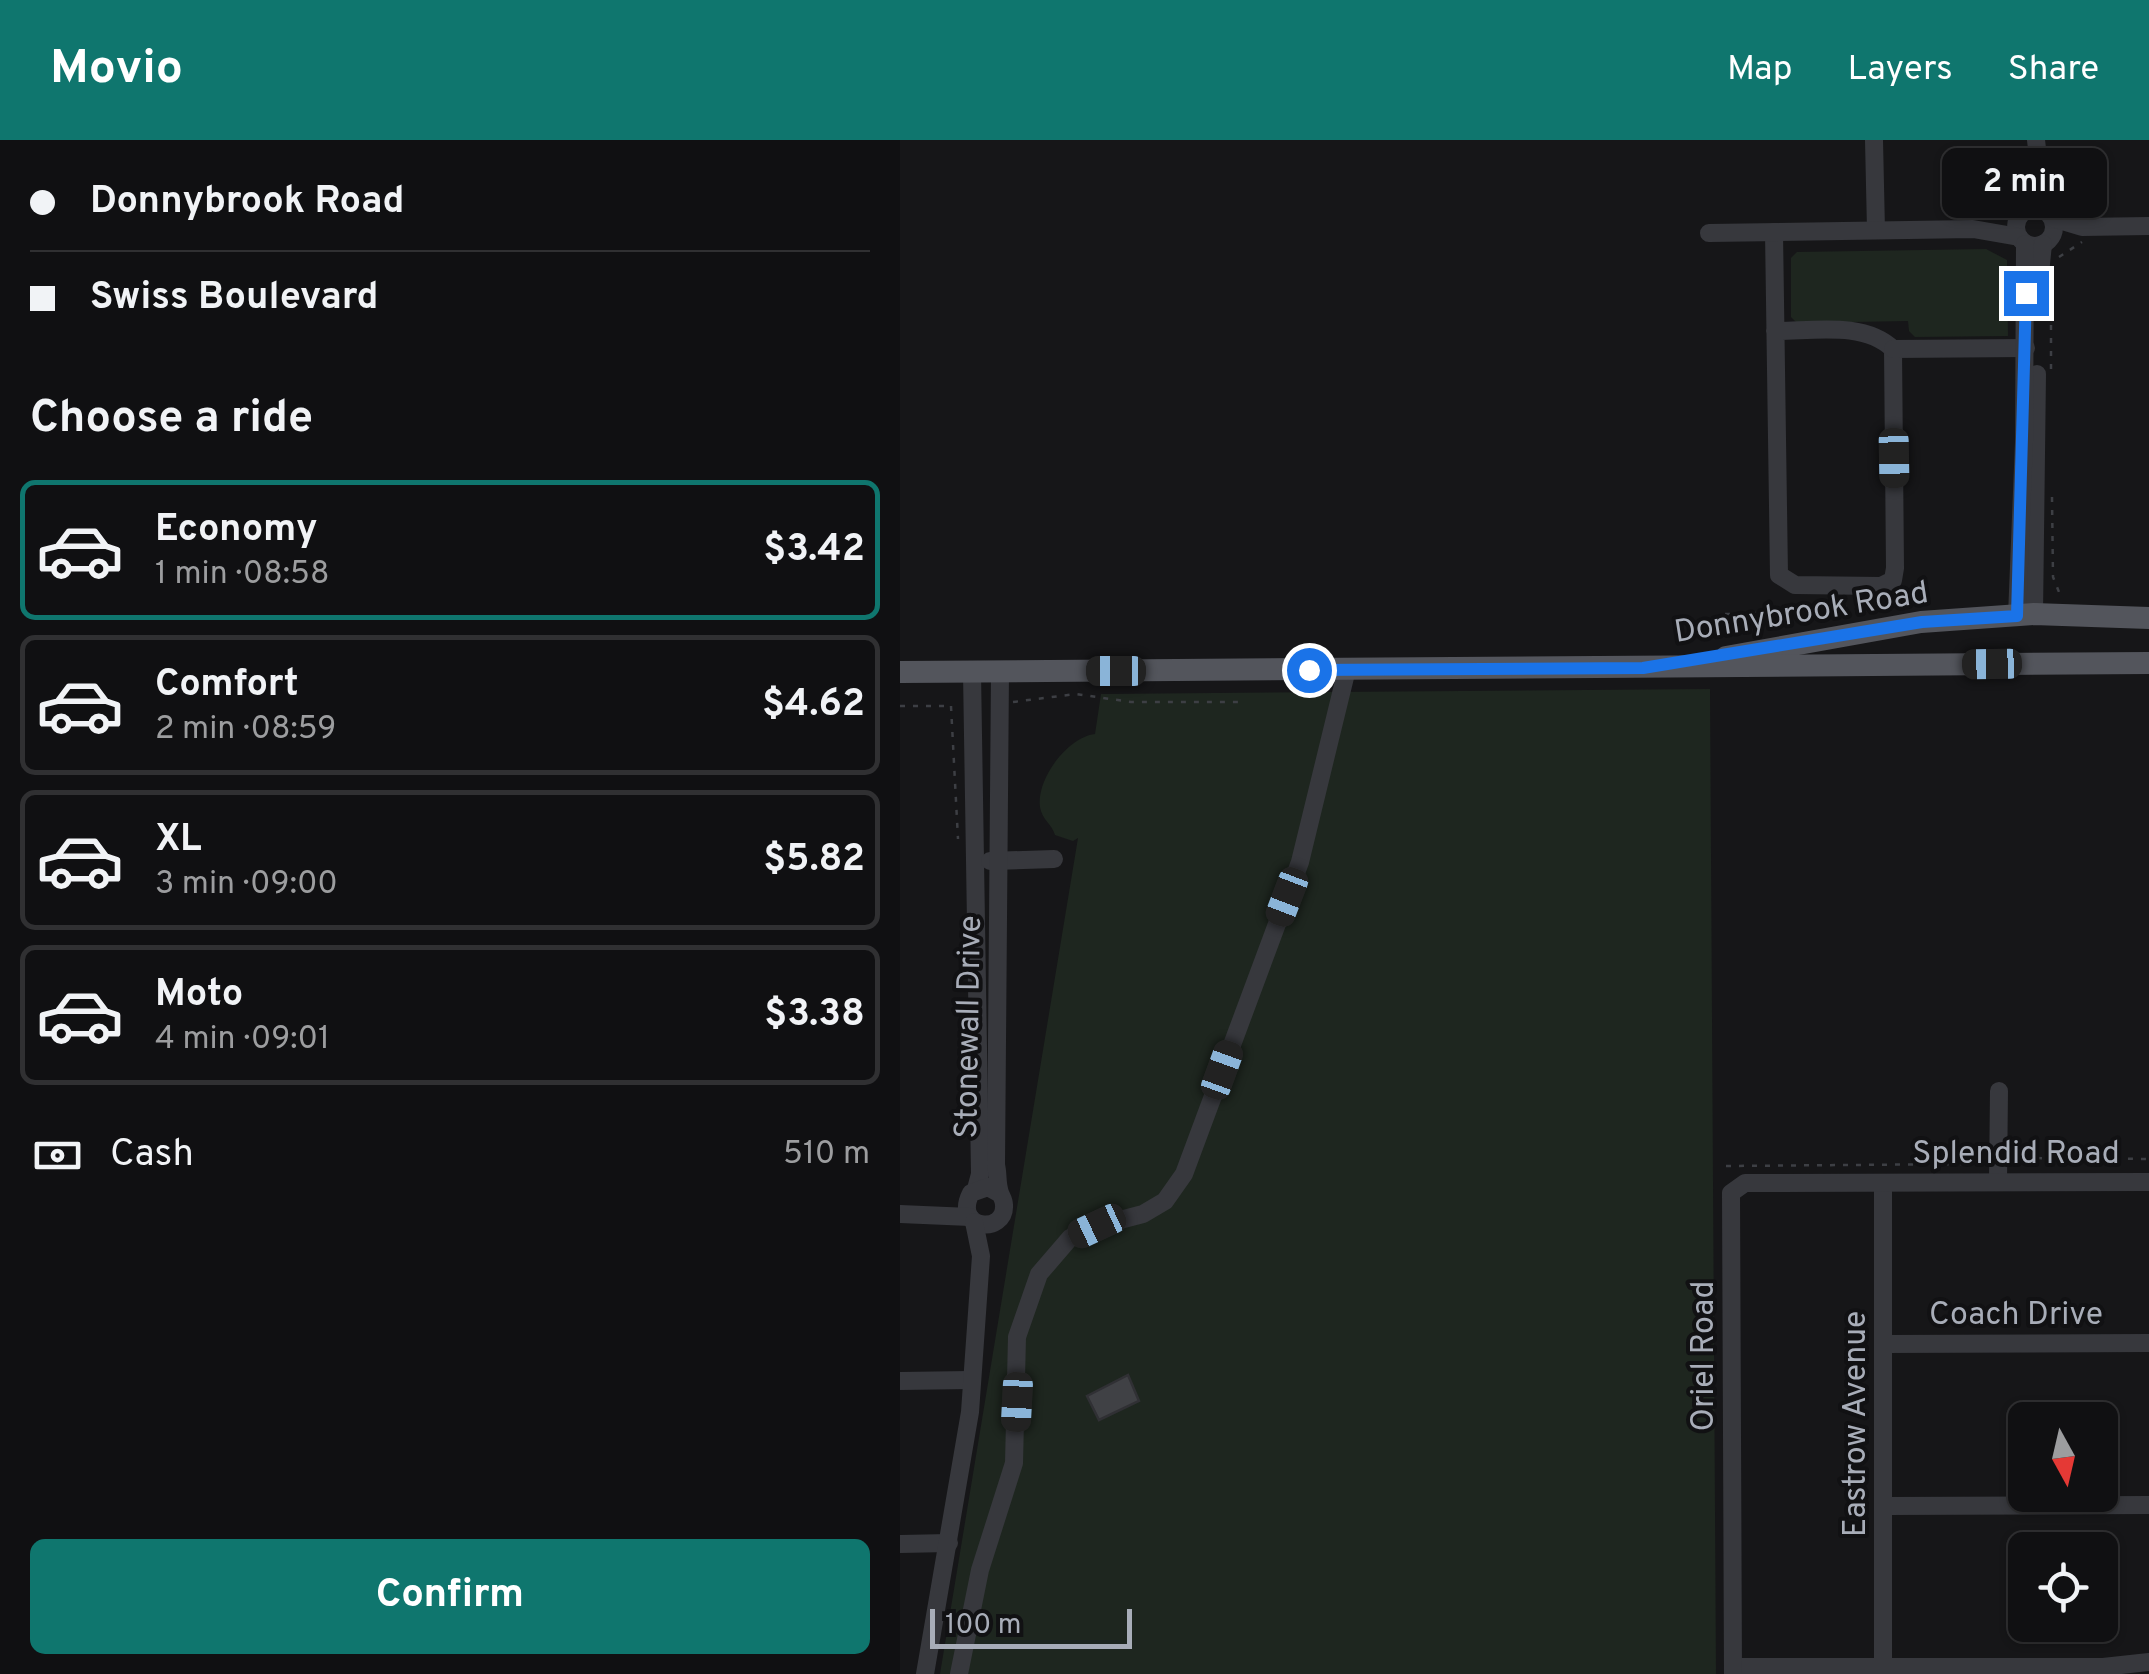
<!DOCTYPE html>
<meta charset="utf-8">
<style>
:root{--surface:#101012;--page:#19191b;--text:#f1f3f6;--muted:#9c9d9f;--line:#303032;--accent:#0f766e}
body{margin:0;font-family:Overpass,sans-serif;background:var(--page);color:var(--text);height:100vh;display:flex;flex-direction:column;font-size:38px;white-space:nowrap}
*{box-sizing:border-box;margin:0}
p{font-size:32px;color:var(--muted)}
.icon{flex:none;width:55px;height:55px;fill:none;stroke:currentColor;stroke-width:2;stroke-linecap:round;stroke-linejoin:round}
.map{position:relative;flex:1;overflow:hidden}
.sheet{display:flex;flex-direction:column;background:var(--surface);width:900px}
.sheet>*{flex:none}
.guide{display:grid;align-content:center;height:220px;padding:0 30px;background:var(--surface)}
.needle{width:65px;rotate:172deg}
.tools{position:absolute;left:1108px;top:1262px;display:grid;gap:20px}
.tools a{display:grid;place-items:center;width:110px;height:110px;border-radius:15px;background:var(--surface);box-shadow:0 2px 8px #0004,0 0 0 2px var(--line);font-size:50px}
.scale{position:absolute;left:30px;bottom:25px;width:202px;box-sizing:border-box;padding-left:10px;border:5px solid #a8adb8;border-top:0;font-size:28px;line-height:35px;white-space:nowrap;color:#a8adb8;-webkit-text-stroke:8px #111113;paint-order:stroke}
.end{position:absolute;width:45px;height:45px;margin:-22px;border:12px solid #1a73e8;background:#fff;box-shadow:0 0 0 5px #fff}
.from{border-radius:50%}
.bubble{position:absolute;height:70px;border-radius:15px;background:var(--surface);box-shadow:0 2px 8px #0004,0 0 0 2px var(--line);font-size:32px;font-weight:700;line-height:70px;text-align:center}
.car{position:absolute;width:30px;height:60px;margin:-30px -15px;border-radius:12px;box-shadow:0 0 8px 2px #0007;background:linear-gradient(#222 24%,#8ab4d8 0 40%,#222 0 76%,#8ab4d8 0 86%,#222 0)}
.guide b{display:flex;align-items:center;gap:35px;height:95px;font-size:38px}
.guide b+b{border-top:2px solid var(--line)}
.guide i{width:25px;height:25px;background:var(--text)}
ul{padding:0;list-style:none}
li{display:flex;align-items:center;gap:30px;height:140px;margin:0 20px 15px;padding:0 10px;border:5px solid var(--line);border-radius:15px}
li div{flex:1}
li b{display:block;font-size:38px}
li em{font-style:normal;font-weight:700}
li.on{border-color:var(--accent)}
li>.icon{width:90px;height:90px;stroke-width:1.5}
h2{padding:0 30px;font-size:45px;line-height:120px}
.pay{display:flex;align-items:center;gap:25px;height:110px;padding:0 30px;font-size:38px}
.pay p{margin-inline-start:auto}
.button{display:flex;gap:20px;margin-top:auto;padding:20px 30px}
.button a{flex:1;height:115px;border-radius:15px;background:var(--accent);color:#fff;font-size:40px;font-weight:700;line-height:115px;text-align:center}
header{display:flex;align-items:center;gap:60px;box-sizing:border-box;height:140px;padding:0 50px;background:var(--accent);color:#fff}
header strong{font-size:48px}
nav{display:flex;gap:55px;margin-inline-start:auto;font-size:35px}
main{display:flex;flex:1;min-height:0}
.map>svg:first-child{display:block}
</style>
<header>
<strong>Movio</strong>
<nav><a>Map</a><a>Layers</a><a>Share</a></nav>
</header>
<main>
<section class="sheet">
<div class="guide">
<b><i class="from"></i>Donnybrook Road</b>
<b><i></i>Swiss Boulevard</b>
</div>
<h2>Choose a ride</h2>
<ul>
<li class="on"><svg class="icon" aria-label="car" viewBox="0 0 24 24"><path d="M5 17H2v-5l4-1 3-4h7l3 4 3 1v5h-3M9 17h6M6 11h13"/><circle cx="7" cy="17" r="2"/><circle cx="17" cy="17" r="2"/></svg><div><b>Economy</b><p>1 min · 08:58</p></div><em>$3.42</em></li>
<li><svg class="icon" aria-label="car" viewBox="0 0 24 24"><path d="M5 17H2v-5l4-1 3-4h7l3 4 3 1v5h-3M9 17h6M6 11h13"/><circle cx="7" cy="17" r="2"/><circle cx="17" cy="17" r="2"/></svg><div><b>Comfort</b><p>2 min · 08:59</p></div><em>$4.62</em></li>
<li><svg class="icon" aria-label="car" viewBox="0 0 24 24"><path d="M5 17H2v-5l4-1 3-4h7l3 4 3 1v5h-3M9 17h6M6 11h13"/><circle cx="7" cy="17" r="2"/><circle cx="17" cy="17" r="2"/></svg><div><b>XL</b><p>3 min · 09:00</p></div><em>$5.82</em></li>
<li><svg class="icon" aria-label="car" viewBox="0 0 24 24"><path d="M5 17H2v-5l4-1 3-4h7l3 4 3 1v5h-3M9 17h6M6 11h13"/><circle cx="7" cy="17" r="2"/><circle cx="17" cy="17" r="2"/></svg><div><b>Moto</b><p>4 min · 09:01</p></div><em>$3.38</em></li>
</ul>
<div class="pay"><svg class="icon" aria-label="cash" viewBox="0 0 24 24"><path d="M3 7h18v10H3z"/><circle cx="12" cy="12" r="2"/></svg>Cash<p>510 m</p></div>
<div class="button"><a>Confirm</a></div>
</section>
<div class="map">
<svg width="1249" height="1534" viewBox="0 0 1249 1534">
<rect width="100%" height="100%" fill="#161618"/>
<g fill="#1e261f">
<path d="M1086,109L1107,120L1108,196L1015,197L1009,191L1008,181L897,183L891,177V118L897,112Z"/>
<path d="M810,549L816,1534H40L178,698L173,701L155,695C152,684 142,680 140,667C136,639 168,597 195,594L201,554Z"/>
</g>
<path fill="#404145" stroke="#303034" stroke-width="2.5" d="M228,1235L239,1261L199,1280L187,1256Z"/>
<g fill="none" stroke-linecap="round" stroke-linejoin="round">
<g stroke="#3d3f44" stroke-width="2.5" stroke-dasharray="5 8" stroke-linecap="butt">
<path d="M1159,117L1182,102"/>
<path d="M1151,172V229"/>
<path d="M1152,357L1153,437L1161,457"/>
<path d="M825,474C887,473 948,465 1010,464"/>
<path d="M113,562L176,554L231,562H341"/>
<path d="M0,566H51"/>
<path d="M51,566L58,699"/>
<path d="M1114,1010L1123,1018L1249,1019"/>
<path d="M826,1026L1067,1024L1082,1012"/>
</g>
<g stroke="#37383d" stroke-width="18">
<path d="M974,0L976,90"/>
<path d="M1136,0L1144,69"/>
<circle cx="1135" cy="87" r="19"/>
<path d="M1152,78L1182,87L1249,86"/>
<path d="M874,92L879,435L895,445L981,446L993,440L995,428L993,209C964,181 913,191 875,191"/>
<path d="M809,93L1073,89L1119,97"/>
<path d="M1137,163L1143,104"/>
<path d="M993,209L1126,208"/>
<path d="M1134,474L1137,234"/>
<path d="M1117,476L1124,302L1125,104"/>
<path d="M72,532L80,1034L76,1049"/>
<path d="M90,721L154,719"/>
<path d="M1098,1042L1099,951"/>
<path d="M99,1053L88,1047L71,1053C52,1090 106,1095 104,1065C104,1058 100,1056 99,1049C97,1041 98,1033 96,1025L100,532"/>
<path d="M0,1074L70,1077"/>
<path d="M983,1204L1249,1203"/>
<path d="M0,1241L70,1240"/>
<path d="M985,1366L1249,1365"/>
<path d="M0,1404L49,1403"/>
<path d="M983,1526V1043"/>
<path d="M833,1527H1203L1249,1522"/>
<path d="M25,1534L70,1272L81,1116L74,1082"/>
<path d="M59,1534L80,1430L114,1323L117,1197L139,1134L170,1098L197,1086L243,1074L265,1061L284,1034L400,722L447,529"/>
<path d="M833,1534L831,1053L845,1043L1249,1042"/>
</g>
<g stroke="#53555c" stroke-width="22">
<path d="M826,517L1021,482L1134,474L1249,478"/>
<path d="M0,532L1249,523"/>
</g>
</g>
<g fill="none" stroke-linecap="round" stroke-linejoin="round">
<path stroke="#1a73e8" stroke-width="12" d="M409,530L743,528L1022,482L1117,476L1126,153"/>
</g>
<g text-anchor="middle" stroke-width="8" stroke-linejoin="round" paint-order="stroke">
<g font-size="32" fill="#a8adb8" stroke="#111113">
<text transform="translate(901 471) rotate(-9)" y="11">Donnybrook Road</text>
<text transform="translate(67 887) rotate(-89)" y="11">Stonewall Drive</text>
<text x="1116" y="1023">Splendid Road</text>
<text x="1116" y="1184">Coach Drive</text>
<text transform="translate(802 1216) rotate(-90)" y="11">Oriel Road</text>
<text transform="translate(954 1284) rotate(-90)" y="11">Eastrow Avenue</text>
</g>
</g>
</svg>
<div class="tools">
<a><svg class="needle" viewBox="-14 -14 28 28"><path d="M0-13l5 13h-10z" fill="#e53935"/><path d="M0 13l5-13h-10z" fill="#9c9d9f"/></svg></a>
<a><svg class="icon" aria-label="locate" viewBox="0 0 24 24"><circle cx="12" cy="12" r="6"/><path d="M12 2v4M12 18v4M2 12h4M18 12h4"/></svg></a>
</div>
<div class="scale">100 m</div>
<i class="end from" style="left:409px;top:530px"></i>
<i class="end" style="left:1126px;top:153px"></i>
<div class="bubble" style="left:1042px;top:8px;width:165px">2 min</div>
<i class="car" style="left:994px;top:318px;rotate:179deg"></i>
<i class="car" style="left:1092px;top:524px;rotate:269deg"></i>
<i class="car" style="left:216px;top:531px;rotate:270deg"></i>
<i class="car" style="left:387px;top:757px;rotate:201deg"></i>
<i class="car" style="left:322px;top:930px;rotate:20deg"></i>
<i class="car" style="left:197px;top:1086px;rotate:245deg"></i>
<i class="car" style="left:117px;top:1262px;rotate:183deg"></i>
</div>
</main>
